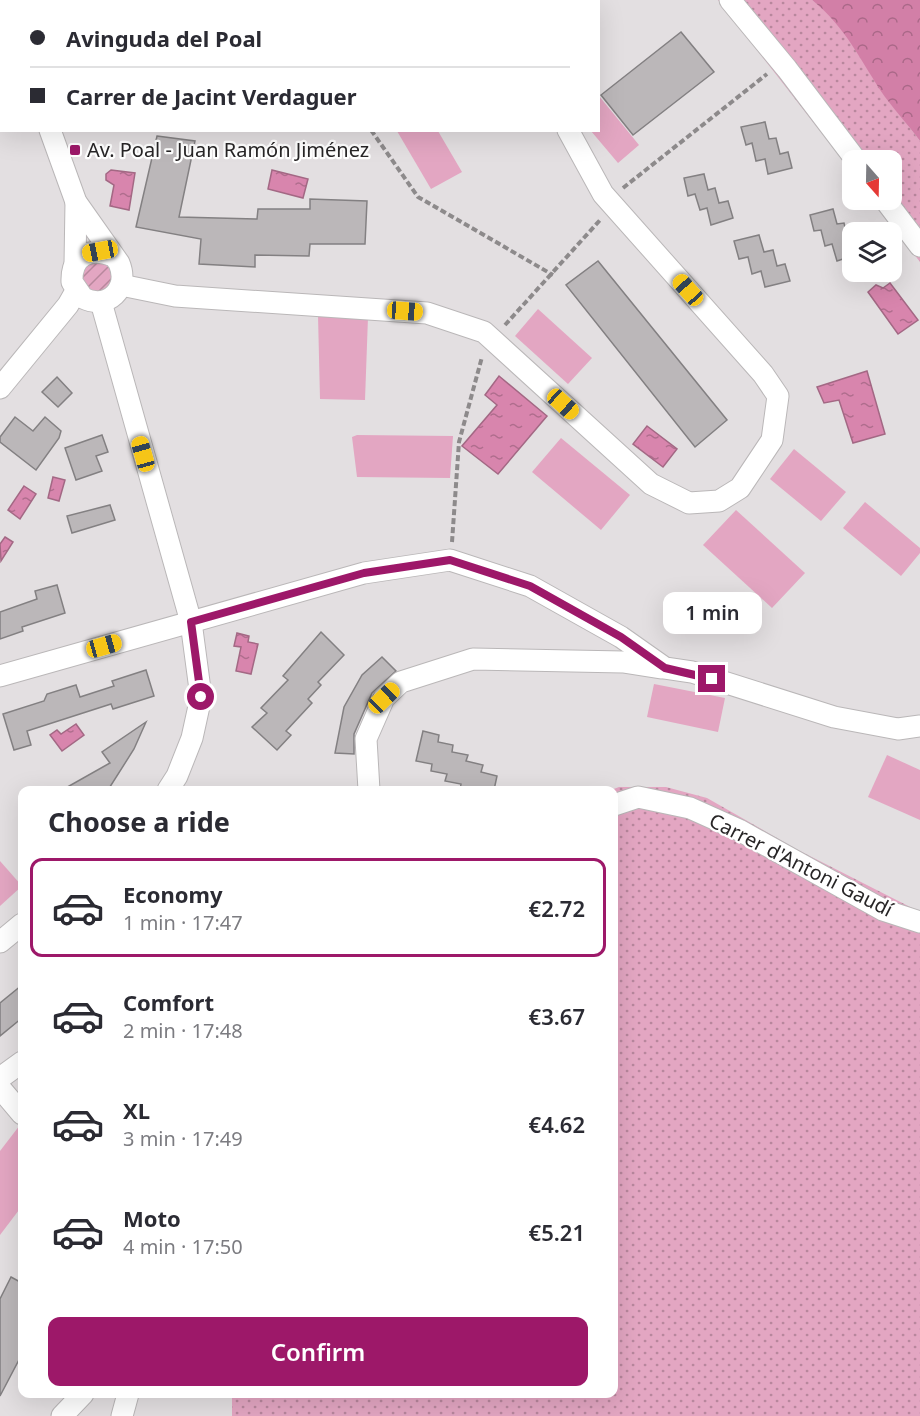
<!DOCTYPE html>
<meta charset="utf-8">
<style>
:root{--surface:#fff;--page:#f7f7f7;--text:#2b2b33;--muted:#7c7c81;--line:#e1e1e2;--accent:#9d1869}
body{margin:0;font-family:"Noto Sans",sans-serif;background:var(--page);color:var(--text);height:100vh;display:flex;flex-direction:column;font-size:22px;white-space:nowrap}
*{box-sizing:border-box;margin:0}
p{font-size:20px;color:var(--muted)}
.icon{flex:none;width:33px;height:33px;fill:none;stroke:currentColor;stroke-width:2;stroke-linecap:round;stroke-linejoin:round}
.map{position:relative;flex:1;overflow:hidden}
.sheet{position:absolute;left:18px;top:786px;width:600px;height:612px;display:flex;flex-direction:column;background:var(--surface);border-radius:12px;box-shadow:0 6px 24px #0002}
.sheet>*{flex:none}
.guide{position:absolute;left:0px;top:0px;width:600px;height:132px;box-shadow:0 6px 24px #0002;display:grid;align-content:center;height:132px;padding:0 30px;background:var(--surface)}
.needle{width:39px;rotate:160deg}
.controls{position:absolute;left:842px;top:150px;display:grid;gap:12px}
.controls a{display:grid;place-items:center;width:60px;height:60px;border-radius:12px;background:var(--surface);box-shadow:0 6px 24px #0002;font-size:30px}
.end{position:absolute;width:27px;height:27px;margin:-14px;border:8px solid #9d1869;background:#fff;box-shadow:0 0 0 3px #fff}
.from{border-radius:50%}
.bubble{position:absolute;height:42px;border-radius:12px;background:var(--surface);box-shadow:0 6px 24px #0002;font-size:20px;font-weight:600;line-height:42px;text-align:center}
.car{position:absolute;width:18px;height:36px;margin:-18px -9px;border-radius:8px;box-shadow:0 0 4px 2px #0007;background:linear-gradient(#f5c518 24%,#345 0 40%,#f5c518 0 76%,#345 0 86%,#f5c518 0)}
.guide b{display:flex;align-items:center;gap:21px;height:57px;font-size:22px}
.guide b+b{border-top:2px solid var(--line)}
.guide i{width:15px;height:15px;background:var(--text)}
ul{padding:0;list-style:none}
li{display:flex;align-items:center;gap:18px;height:99px;margin:0 12px 9px;padding:0 18px;border:3px solid transparent;border-radius:12px}
li div{flex:1}
li b{display:block;font-size:22px}
li em{font-style:normal;font-weight:600}
li.active{border-color:var(--accent)}
li>.icon{width:54px;height:54px;stroke-width:1.5}
h2{padding:0 30px;font-size:27px;line-height:72px}
.cta{display:flex;gap:12px;margin-top:auto;padding:12px 30px}
.cta a{flex:1;height:69px;border-radius:12px;background:var(--accent);color:#fff;font-size:24px;font-weight:600;line-height:69px;text-align:center}
.map>svg:first-child{display:block}
</style>
<div class="map">
<svg width="920" height="1416" viewBox="0 0 920 1416">
<defs>
<pattern id="grass-dots" width="8" height="8" patternUnits="userSpaceOnUse" patternTransform="scale(1.5)"><rect width="8" height="8" fill="#e3a6c2"/><path d="M2 2h.1M6 6h.1" fill="none" stroke="#b8879d" stroke-width="1.8" stroke-linecap="round"/></pattern>
<pattern id="forest-crowns" width="20" height="18" patternUnits="userSpaceOnUse" patternTransform="scale(1.5)"><rect width="20" height="18" fill="#d27fa7"/><path d="M2 6a3 3 0 1 1 6 0M12 15a3 3 0 1 1 6 0" fill="none" stroke="#aa6888"/></pattern>
<pattern id="garden-furrows" width="10" height="10" patternUnits="userSpaceOnUse" patternTransform="scale(1.5)"><rect width="10" height="10" fill="#e3a6c2"/><path d="M-1 1l2-2M0 10L10 0M9 11l2-2" fill="none" stroke="#b8879d"/></pattern>
<pattern id="water-ripples" width="26" height="14" patternUnits="userSpaceOnUse" patternTransform="scale(1.5)"><rect width="26" height="14" fill="#d885ad"/><path d="M2 4q2-2 4 0t4 0M15 11q2-2 4 0t4 0" fill="none" stroke="#af6d8d"/></pattern>
</defs>
<rect width="100%" height="100%" fill="#e3dfe1"/>
<g fill="url(#grass-dots)">
<path d="M718,0H812L831,15L846,33L885,96L920,141V262L873,200H891V160H852V172Z"/>
<path d="M619,787H666L707,798L798,850L920,912V1416H232V1394H614L611,790Z"/>
</g>
<path fill="url(#forest-crowns)" d="M812,0H920V141C909,126 896,112 885,97C861,62 846,27 812,0Z"/>
<circle fill="url(#garden-furrows)" cx="97" cy="277" r="15"/>
<g fill="#e3a6c2">
<path d="M599,96L639,145L618,163L591,131L598,130Z"/>
<path d="M397,131H438L462,172L431,189Z"/>
<path d="M538,309L592,358L568,384L515,336Z"/>
<path d="M318,315L368,317L365,400L320,399Z"/>
<path d="M357,435L453,436L450,478L357,477L352,437Z"/>
<path d="M561,438L630,495L601,530L532,472Z"/>
<path d="M794,449L846,492L821,521L770,479Z"/>
<path d="M865,502L920,548V553L901,576L843,528Z"/>
<path d="M736,510L805,573L772,608L703,545Z"/>
<path d="M654,684L725,698L718,732L647,717Z"/>
<path d="M887,755L920,770V820L868,797Z"/>
<path d="M0,861L22,886L0,906Z"/>
<path d="M20,1125L22,1128V1206L0,1235V1151Z"/>
</g>
<g fill="url(#water-ripples)" stroke="#a36884" stroke-width="1.5">
<path d="M111,170L135,173L129,210L110,206L114,185L106,180V174Z"/>
<path d="M272,170L308,179L303,198L268,189Z"/>
<path d="M890,283L918,320L898,334L868,292L876,285L883,288Z"/>
<path d="M867,371L885,434L853,443L839,400L824,403L817,387Z"/>
<path d="M499,376L547,416L498,474L462,446L497,405L485,395Z"/>
<path d="M647,426L677,449L663,467L633,444Z"/>
<path d="M53,477L65,480L59,501L48,498Z"/>
<path d="M24,486L36,494L20,519L8,510Z"/>
<path d="M5,537L13,542L1,561L0,544Z"/>
<path d="M237,633L249,636L248,642L258,644L251,674L236,671L241,647L234,646Z"/>
<path d="M76,724L84,735L62,751L50,735L57,730L61,734Z"/>
</g>
<g fill="#bbb7b9" stroke="#838082" stroke-width="1.5">
<path d="M681,32L714,72L633,135L601,95Z"/>
<path d="M765,122L769,139L776,138L780,154L788,152L792,168L768,174L765,159L756,161L752,143L746,145L741,127Z"/>
<path d="M157,136L195,141L179,217L257,219L258,209H310V199L367,201L365,244H310L309,256L255,255V267L199,264L201,239L136,227Z"/>
<path d="M704,174L708,190L715,188L719,203L728,201L733,218L711,225L707,208L700,210L695,194L688,196L684,178Z"/>
<path d="M833,209L837,224L844,223L848,239L852,238V256L837,261L832,244L825,246L821,230L814,231L810,215Z"/>
<path d="M759,235L764,252L773,250L777,266L785,264L790,281L765,287L761,271L752,274L748,257L739,259L734,241Z"/>
<path d="M598,261L727,420L695,447L566,285Z"/>
<path d="M57,377L72,393L58,407L42,392Z"/>
<path d="M15,417L33,431L45,417L61,431L59,438L36,470L0,442V437Z"/>
<path d="M102,435L108,452L96,456L102,471L76,480L65,448Z"/>
<path d="M110,505L115,520L72,533L67,516Z"/>
<path d="M57,585L65,613L22,627L23,631L0,639V612L37,599L35,591Z"/>
<path d="M321,632L344,655L318,682L321,685L308,699L312,703L286,731L291,735L277,750L252,727L267,713L261,708L288,680L283,676Z"/>
<path d="M382,657L396,671L372,693L354,734V754L335,753L344,707L362,675Z"/>
<path d="M146,670L154,696L113,709L111,704L27,731L31,745L14,750L3,714L44,701L47,694L76,685L80,697L114,686L112,681Z"/>
<path d="M146,722L134,749L108,790H62L110,763L102,752Z"/>
<path d="M423,731L439,735L438,742L453,745L452,752L468,755L466,761L483,765L481,772L497,776L494,790H460L461,784L445,781L447,774L431,771L432,764L416,761Z"/>
<path d="M22,985V1018L0,1036V1003Z"/>
<path d="M11,1277L22,1283V1354L0,1396V1299Z"/>
</g>
<g fill="none" stroke-linecap="round" stroke-linejoin="round">
<defs>
<g id="minor">
<path d="M8,0V2"/>
<path d="M497,0L498,2"/>
<path d="M730,0L787,69L856,160"/>
<path d="M0,61L2,60"/>
<path d="M50,130L76,202L119,263C130,289 108,310 83,298L72,282C71,255 90,247 113,256"/>
<path d="M885,200L920,246"/>
<path d="M75,264L76,202"/>
<path d="M121,285L175,296L427,313L484,332L651,484L689,503L719,501L740,488L772,440L778,396L763,374L603,194L568,130"/>
<path d="M101,302L191,622L201,697L192,738L177,776L168,790"/>
<path d="M0,388L68,305L76,291"/>
<path d="M0,676L364,573L450,560L530,586L621,637L665,668L692,672L834,717L898,729L920,726"/>
<path d="M369,790L366,739L384,698L401,682L473,659L623,662L661,668"/>
<path d="M614,805L638,797L690,808L739,830L883,910L920,922"/>
<path d="M0,942L22,924"/>
<path d="M0,1078L22,1062"/>
<path d="M0,1088L22,1114"/>
<path d="M62,1416L83,1394"/>
<path d="M122,1416L128,1394"/>
</g>
</defs>
<use href="#minor" stroke="#bab7b8" stroke-width="23"/>
<g stroke="#8d8a8b" stroke-width="4" stroke-dasharray="6 3" stroke-linecap="butt">
<path d="M294,0L295,2"/>
<path d="M371,130L418,197L553,275"/>
<path d="M623,188L767,74"/>
<path d="M505,325L601,219"/>
<path d="M452,542L459,442L482,357"/>
</g>
<use href="#minor" stroke="#fff" stroke-width="21"/>
</g>
<g fill="none" stroke-linecap="round" stroke-linejoin="round">
<path stroke="#9d1869" stroke-width="8" d="M201,697L191,622L364,573L450,560L530,586L621,637L665,668L712,679"/>
</g>
<rect fill="#9d1869" stroke="#fff" stroke-width="2" x="69" y="144" width="12" height="12" rx="3"/>
<g text-anchor="middle" stroke-width="4.5" stroke-linejoin="round" paint-order="stroke">
<g font-size="20" fill="#272526" stroke="#fff" text-anchor="start">
<text x="87" y="157">Av. Poal - Juan Ramón Jiménez</text>
</g>
<g font-size="20" fill="#272526" stroke="#fff">
<text transform="translate(801 865) rotate(27)" y="7">Carrer d'Antoni Gaudí</text>
</g>
</g>
</svg>
<div class="controls">
<a><svg class="needle" viewBox="-14 -14 28 28"><path d="M0-13l5 13h-10z" fill="#e53935"/><path d="M0 13l5-13h-10z" fill="#7c7c81"/></svg></a>
<a><svg class="icon" aria-label="layers" viewBox="0 0 24 24"><path d="M12 4l9 5-9 5-9-5zM3 14l9 5 9-5"/></svg></a>
</div>
<i class="end from" style="left:201px;top:697px"></i>
<i class="end" style="left:712px;top:679px"></i>
<div class="bubble" style="left:663px;top:592px;width:99px">1 min</div>
<i class="car" style="left:100px;top:251px;rotate:259deg"></i>
<i class="car" style="left:688px;top:290px;rotate:318deg"></i>
<i class="car" style="left:405px;top:311px;rotate:94deg"></i>
<i class="car" style="left:563px;top:404px;rotate:132deg"></i>
<i class="car" style="left:143px;top:454px;rotate:344deg"></i>
<i class="car" style="left:104px;top:646px;rotate:74deg"></i>
<i class="car" style="left:384px;top:698px;rotate:46deg"></i>
<div class="guide">
<b><i class="from"></i>Avinguda del Poal</b>
<b><i></i>Carrer de Jacint Verdaguer</b>
</div>
<section class="sheet">
<h2>Choose a ride</h2>
<ul>
<li class="active"><svg class="icon" aria-label="car" viewBox="0 0 24 24"><path d="M5 17H2v-5l4-1 3-4h7l3 4 3 1v5h-3M9 17h6M6 11h13"/><circle cx="7" cy="17" r="2"/><circle cx="17" cy="17" r="2"/></svg><div><b>Economy</b><p>1 min · 17:47</p></div><em>€2.72</em></li>
<li><svg class="icon" aria-label="car" viewBox="0 0 24 24"><path d="M5 17H2v-5l4-1 3-4h7l3 4 3 1v5h-3M9 17h6M6 11h13"/><circle cx="7" cy="17" r="2"/><circle cx="17" cy="17" r="2"/></svg><div><b>Comfort</b><p>2 min · 17:48</p></div><em>€3.67</em></li>
<li><svg class="icon" aria-label="car" viewBox="0 0 24 24"><path d="M5 17H2v-5l4-1 3-4h7l3 4 3 1v5h-3M9 17h6M6 11h13"/><circle cx="7" cy="17" r="2"/><circle cx="17" cy="17" r="2"/></svg><div><b>XL</b><p>3 min · 17:49</p></div><em>€4.62</em></li>
<li><svg class="icon" aria-label="car" viewBox="0 0 24 24"><path d="M5 17H2v-5l4-1 3-4h7l3 4 3 1v5h-3M9 17h6M6 11h13"/><circle cx="7" cy="17" r="2"/><circle cx="17" cy="17" r="2"/></svg><div><b>Moto</b><p>4 min · 17:50</p></div><em>€5.21</em></li>
</ul>
<div class="cta"><a>Confirm</a></div>
</section>
</div>
